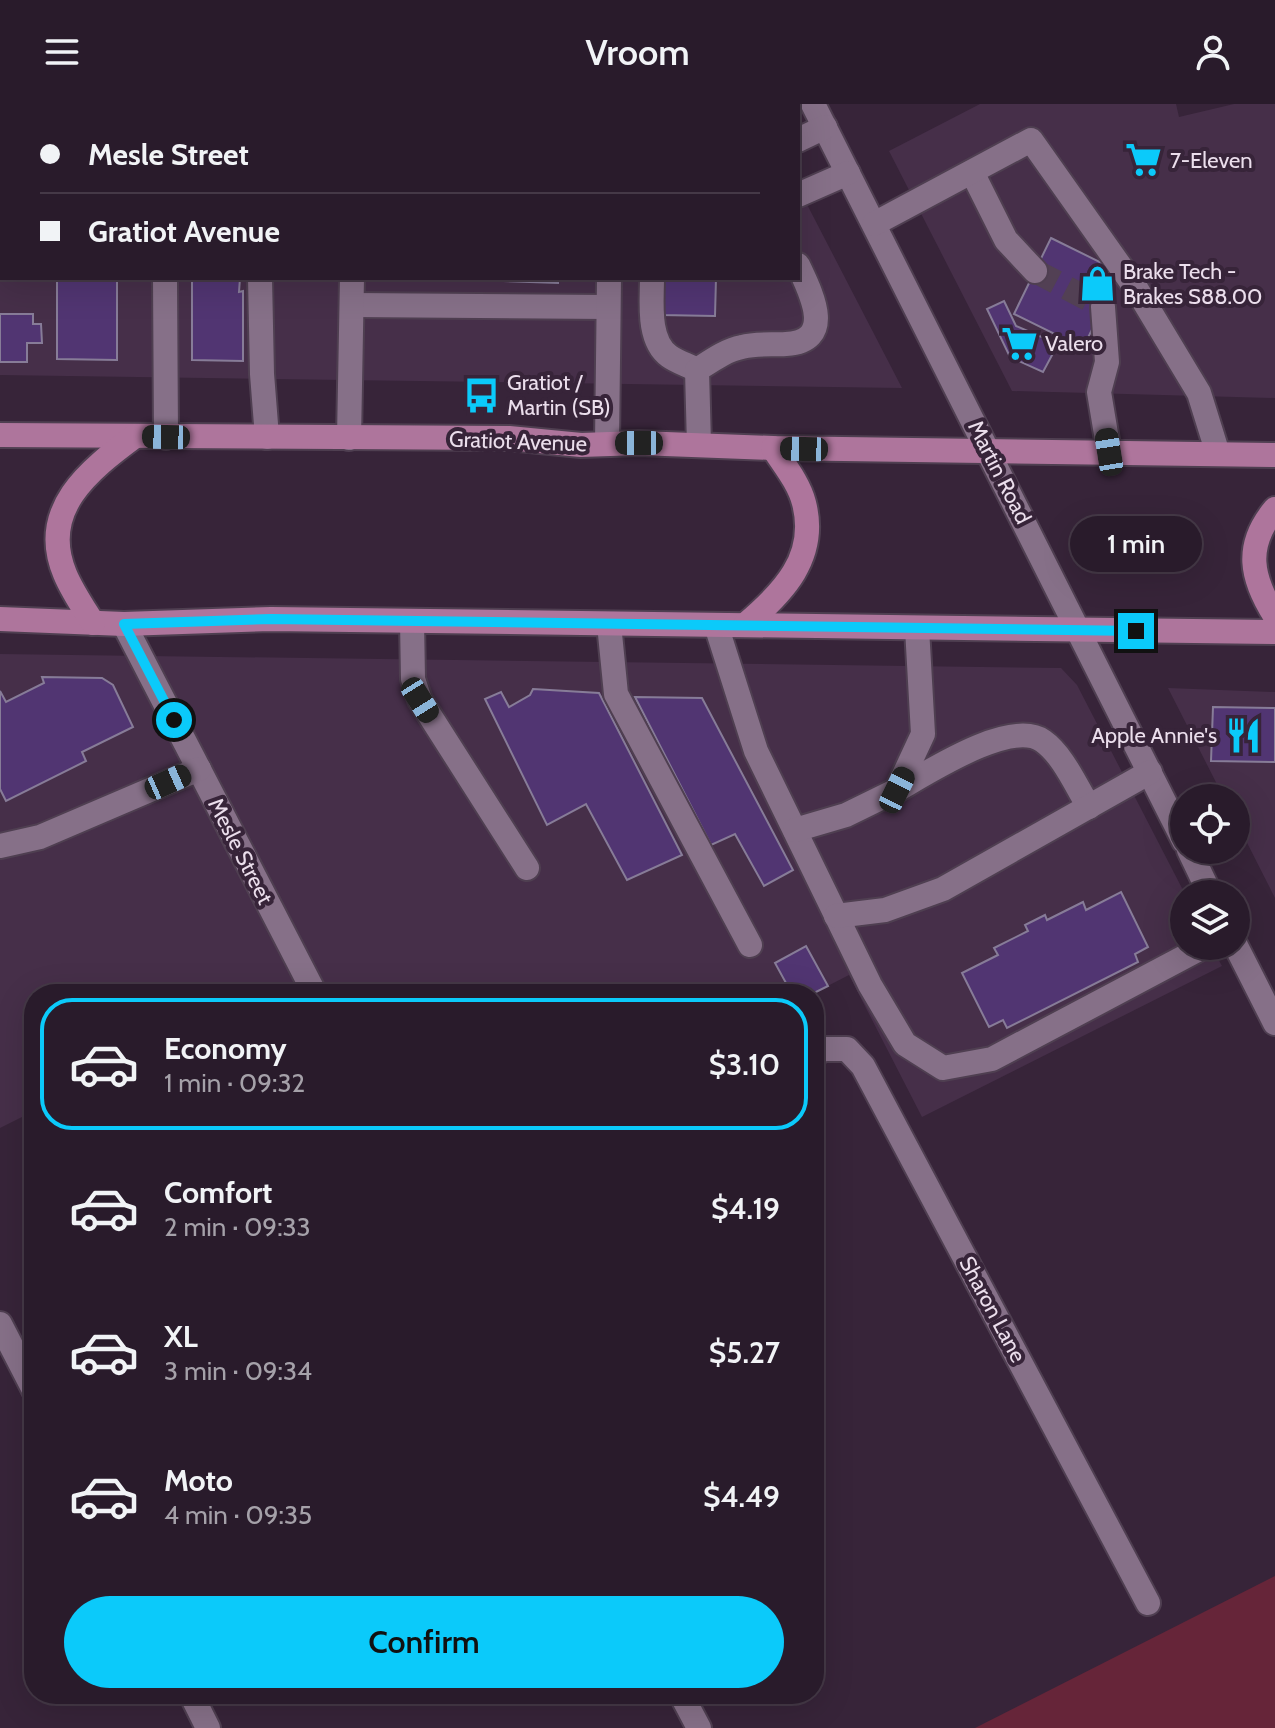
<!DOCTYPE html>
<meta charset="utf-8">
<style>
:root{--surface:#291b2b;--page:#312433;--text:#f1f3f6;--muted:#a5a1a9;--line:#453947;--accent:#0bcafa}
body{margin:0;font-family:Cabin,sans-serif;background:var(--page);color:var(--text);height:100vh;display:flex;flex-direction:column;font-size:30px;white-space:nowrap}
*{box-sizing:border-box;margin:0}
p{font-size:26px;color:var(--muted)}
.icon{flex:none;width:44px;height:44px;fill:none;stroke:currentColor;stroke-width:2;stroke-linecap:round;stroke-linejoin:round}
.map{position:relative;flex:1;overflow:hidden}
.details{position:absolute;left:24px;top:880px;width:800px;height:720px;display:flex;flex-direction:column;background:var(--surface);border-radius:32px;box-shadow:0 8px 32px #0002,0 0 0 2px var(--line)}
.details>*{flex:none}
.top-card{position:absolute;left:0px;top:0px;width:800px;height:176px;box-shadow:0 8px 32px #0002,0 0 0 2px var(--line);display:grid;align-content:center;height:176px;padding:0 40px;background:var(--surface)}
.tools{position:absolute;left:1170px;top:680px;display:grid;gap:16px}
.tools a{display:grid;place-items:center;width:80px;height:80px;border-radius:50%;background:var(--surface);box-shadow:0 8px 32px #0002,0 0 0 2px var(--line);font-size:40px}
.end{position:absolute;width:36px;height:36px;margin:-18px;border:10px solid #0bcafa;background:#111;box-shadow:0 0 0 4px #111}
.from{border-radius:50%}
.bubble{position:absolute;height:56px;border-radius:28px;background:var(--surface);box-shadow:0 8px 32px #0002,0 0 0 2px var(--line);font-size:26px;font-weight:600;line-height:56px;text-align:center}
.car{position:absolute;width:24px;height:48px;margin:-24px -12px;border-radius:10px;box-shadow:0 0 6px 2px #0007;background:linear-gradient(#222 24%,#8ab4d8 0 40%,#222 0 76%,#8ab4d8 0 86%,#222 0)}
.top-card b{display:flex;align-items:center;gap:28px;height:76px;font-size:30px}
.top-card b+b{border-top:2px solid var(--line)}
.top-card i{width:20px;height:20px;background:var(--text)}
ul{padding:14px 0 0;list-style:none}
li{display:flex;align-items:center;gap:24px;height:132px;margin:0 16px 12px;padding:0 24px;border:4px solid transparent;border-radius:32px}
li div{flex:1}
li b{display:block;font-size:30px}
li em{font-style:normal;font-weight:600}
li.selected{border-color:var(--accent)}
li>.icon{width:72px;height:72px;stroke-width:1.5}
.primary-button{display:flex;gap:16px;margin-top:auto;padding:16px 40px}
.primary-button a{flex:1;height:92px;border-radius:48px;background:var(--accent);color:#111;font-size:32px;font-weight:600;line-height:92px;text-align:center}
header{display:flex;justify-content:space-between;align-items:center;height:104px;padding:0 40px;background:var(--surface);font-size:36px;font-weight:600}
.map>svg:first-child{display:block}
</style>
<header><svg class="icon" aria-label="menu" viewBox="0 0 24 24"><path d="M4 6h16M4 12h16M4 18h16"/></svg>Vroom<svg class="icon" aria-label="person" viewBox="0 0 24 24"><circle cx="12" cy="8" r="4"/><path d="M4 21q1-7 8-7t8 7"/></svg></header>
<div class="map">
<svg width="1275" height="1624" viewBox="0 0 1275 1624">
<rect width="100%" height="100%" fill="#372439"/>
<g fill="#462f49">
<path d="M980,0H1176L1179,13L1234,0H1275V294L1012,287L889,47Z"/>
<path d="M0,14L2,174H798V83L902,284L0,271Z"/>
<path d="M0,550L1061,564L1077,581L1185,790L1184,842H1211L1222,862L922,1013L849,871L812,890H34V1007L0,1024Z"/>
<path d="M1168,584L1275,588V794L1236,717V694H1224Z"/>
</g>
<path fill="#662539" d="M1275,1472V1624H975Z"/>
<g fill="#513572" stroke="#877c98" stroke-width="2">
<path d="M1051,134L1120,168L1083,244L1014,210Z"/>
<path d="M57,174H117V256L57,255Z"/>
<path d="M192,174H240L239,188L243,187V257L192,256Z"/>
<path d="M418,174H558V179Z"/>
<path d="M662,174H716L715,212L661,211Z"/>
<path d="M1004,197L1016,222L1058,240L1043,268L1010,253L987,205Z"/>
<path d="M0,210H33V220H41L42,239H27V258H0Z"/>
<path d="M42,573L102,574L113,581L133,623L82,648L86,657L6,697L0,685V587L6,598L44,579Z"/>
<path d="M533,585L599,589L682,751L627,776L586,700L547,721L485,595L501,588L509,603L530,591Z"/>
<path d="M635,593L702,594L793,766L764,782L735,730L711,741Z"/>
<path d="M1213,603L1275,604V658L1211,657Z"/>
<path d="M1121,788L1148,843L1135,850L1138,858L1007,924L1003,916L989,923L962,869L998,851L994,844L1028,827L1025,821L1045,811L1047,816L1083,798L1086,806Z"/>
<path d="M806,842L828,882L812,890H792L775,859Z"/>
</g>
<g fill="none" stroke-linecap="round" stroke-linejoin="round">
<path stroke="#524054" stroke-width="24" stroke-dasharray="24 12" stroke-linecap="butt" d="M1035,167L1103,203"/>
<defs>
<g id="minor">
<path d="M813,0L1184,737"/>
<path d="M798,36L825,23"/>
<path d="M972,68L1006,136L1035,167"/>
<path d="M798,91L848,69"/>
<path d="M874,120L1031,36L1137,186L1199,289L1218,350"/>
<path d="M165,174L166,333"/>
<path d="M260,174L262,270L267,333"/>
<path d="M652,174C652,197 647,236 669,252C677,258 688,261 697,266"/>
<path d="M352,201L608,203"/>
<path d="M1103,203L1107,258L1099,288L1109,348"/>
<path d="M349,334L352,174"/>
<path d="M607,339L609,174"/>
<path d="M699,341L697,266C711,257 726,246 742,243C757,239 771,241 786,240C837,237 810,187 798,161"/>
<path d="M412,517L413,575L420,596L527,764"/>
<path d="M124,520L315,890"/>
<path d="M609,520L616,590L750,841"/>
<path d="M716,521L756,647L870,881L905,940L943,964L992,955L1205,842"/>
<path d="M897,686C927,669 1011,614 1043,637C1063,651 1076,682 1089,703"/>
<path d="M795,726L846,711L897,686L923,630L917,524"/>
<path d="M0,742L40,733L199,665"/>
<path d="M1189,746L1210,790"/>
<path d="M836,812L885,806L943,785L1150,668"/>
<path d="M1236,842L1275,919"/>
<path d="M814,950L824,945H847L863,962L1148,1499"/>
<path d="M0,1220L34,1286"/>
<path d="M191,1590L208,1624"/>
<path d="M681,1590L699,1624"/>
</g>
<g id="major">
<path d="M0,331L509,334L581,341L639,339L773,344L1275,351"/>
<path d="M1275,405C1244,442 1251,474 1275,512"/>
<path d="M0,515L124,520L271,515L1275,528"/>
<path d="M93,519C83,503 72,487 65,470C38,406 89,366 135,332"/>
<path d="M745,521C783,489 818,453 804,399C799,379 784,361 773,344"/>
</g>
</defs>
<use href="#minor" stroke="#4f3f51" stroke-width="28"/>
<use href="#major" stroke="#4f3f51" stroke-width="28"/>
<use href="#minor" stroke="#867088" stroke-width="24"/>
<use href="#major" stroke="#ae759c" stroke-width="24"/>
</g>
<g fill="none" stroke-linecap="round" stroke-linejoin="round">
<path stroke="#0bcafa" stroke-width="10" d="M174,616L124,520L271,515L1136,527"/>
</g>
<defs>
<symbol id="supermarket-bare" viewBox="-9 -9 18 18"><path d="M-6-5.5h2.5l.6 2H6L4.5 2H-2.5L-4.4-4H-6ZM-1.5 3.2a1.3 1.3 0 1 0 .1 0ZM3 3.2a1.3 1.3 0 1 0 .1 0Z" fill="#0bcafa" stroke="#372439" stroke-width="2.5" paint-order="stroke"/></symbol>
<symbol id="shop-bare" viewBox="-9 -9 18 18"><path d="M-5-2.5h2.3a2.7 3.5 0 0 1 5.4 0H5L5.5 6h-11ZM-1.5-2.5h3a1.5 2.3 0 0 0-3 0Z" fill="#0bcafa" stroke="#372439" stroke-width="2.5" paint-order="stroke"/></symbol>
<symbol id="bus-bare" viewBox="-9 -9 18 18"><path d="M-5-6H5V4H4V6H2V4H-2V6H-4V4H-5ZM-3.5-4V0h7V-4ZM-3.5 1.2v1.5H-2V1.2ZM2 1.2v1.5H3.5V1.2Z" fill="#0bcafa" stroke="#372439" stroke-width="2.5" paint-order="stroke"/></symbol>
<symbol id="restaurant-bare" viewBox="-9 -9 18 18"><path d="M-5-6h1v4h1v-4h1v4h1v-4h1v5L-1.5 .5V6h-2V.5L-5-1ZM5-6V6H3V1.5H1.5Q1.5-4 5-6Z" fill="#0bcafa" stroke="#372439" stroke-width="2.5" paint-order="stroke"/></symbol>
</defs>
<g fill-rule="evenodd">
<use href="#supermarket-bare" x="1118" y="30" width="51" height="51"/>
<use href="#shop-bare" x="1072" y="154" width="51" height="51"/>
<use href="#supermarket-bare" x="994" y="214" width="51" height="51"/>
<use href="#bus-bare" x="456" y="266" width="51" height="51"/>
<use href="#restaurant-bare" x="1218" y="606" width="51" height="51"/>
</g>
<g text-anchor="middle" stroke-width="8" stroke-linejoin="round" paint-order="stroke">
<g font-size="22" fill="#ebdeec" stroke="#372439" text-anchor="start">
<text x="1170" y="64">7-Eleven</text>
<text x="1123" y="175">Brake Tech -<tspan x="1123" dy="25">Brakes S88.00</tspan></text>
<text x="1045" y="247">Valero</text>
<text x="507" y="286">Gratiot /<tspan x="507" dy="25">Martin (SB)</tspan></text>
<text x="1217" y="639" text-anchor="end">Apple Annie's</text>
</g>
<g font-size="22" fill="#ebdeec" stroke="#372439">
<text transform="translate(518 337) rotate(2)" y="8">Gratiot Avenue</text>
<text transform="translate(1000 368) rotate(63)" y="8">Martin Road</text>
<text transform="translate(241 747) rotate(63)" y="8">Mesle Street</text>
<text transform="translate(993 1205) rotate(62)" y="8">Sharon Lane</text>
</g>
</g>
</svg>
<div class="tools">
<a><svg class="icon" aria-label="locate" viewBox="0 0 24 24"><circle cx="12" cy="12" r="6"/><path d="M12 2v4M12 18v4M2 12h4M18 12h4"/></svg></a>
<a><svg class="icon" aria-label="layers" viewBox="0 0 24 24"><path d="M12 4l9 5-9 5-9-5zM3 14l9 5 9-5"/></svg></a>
</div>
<i class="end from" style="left:174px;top:616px"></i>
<i class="end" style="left:1136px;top:527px"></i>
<div class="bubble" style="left:1070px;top:412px;width:132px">1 min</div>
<i class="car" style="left:166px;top:333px;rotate:271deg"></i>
<i class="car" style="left:639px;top:339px;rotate:270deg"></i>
<i class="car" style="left:804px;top:345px;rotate:271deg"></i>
<i class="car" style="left:1109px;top:348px;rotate:351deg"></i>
<i class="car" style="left:420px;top:596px;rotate:148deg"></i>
<i class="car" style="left:168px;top:678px;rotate:66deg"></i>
<i class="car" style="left:897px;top:686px;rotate:26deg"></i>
<div class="top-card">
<b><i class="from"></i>Mesle Street</b>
<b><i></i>Gratiot Avenue</b>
</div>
<section class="details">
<ul>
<li class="selected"><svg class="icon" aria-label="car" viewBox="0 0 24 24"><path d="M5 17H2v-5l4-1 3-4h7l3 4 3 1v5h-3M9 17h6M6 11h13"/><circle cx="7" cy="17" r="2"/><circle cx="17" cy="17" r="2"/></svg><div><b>Economy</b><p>1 min · 09:32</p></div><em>$3.10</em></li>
<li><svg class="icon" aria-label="car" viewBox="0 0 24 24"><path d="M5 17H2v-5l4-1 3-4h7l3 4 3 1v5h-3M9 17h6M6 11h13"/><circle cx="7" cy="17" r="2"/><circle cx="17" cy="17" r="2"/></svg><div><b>Comfort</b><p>2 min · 09:33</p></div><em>$4.19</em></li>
<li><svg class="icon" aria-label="car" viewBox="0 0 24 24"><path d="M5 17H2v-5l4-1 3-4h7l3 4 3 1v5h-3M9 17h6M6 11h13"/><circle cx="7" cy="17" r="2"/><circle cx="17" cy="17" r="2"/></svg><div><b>XL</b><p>3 min · 09:34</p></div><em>$5.27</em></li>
<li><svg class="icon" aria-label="car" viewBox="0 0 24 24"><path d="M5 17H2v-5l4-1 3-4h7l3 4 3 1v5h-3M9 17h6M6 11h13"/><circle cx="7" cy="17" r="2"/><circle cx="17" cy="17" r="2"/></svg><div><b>Moto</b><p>4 min · 09:35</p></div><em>$4.49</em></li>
</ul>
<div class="primary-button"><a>Confirm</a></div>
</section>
</div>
